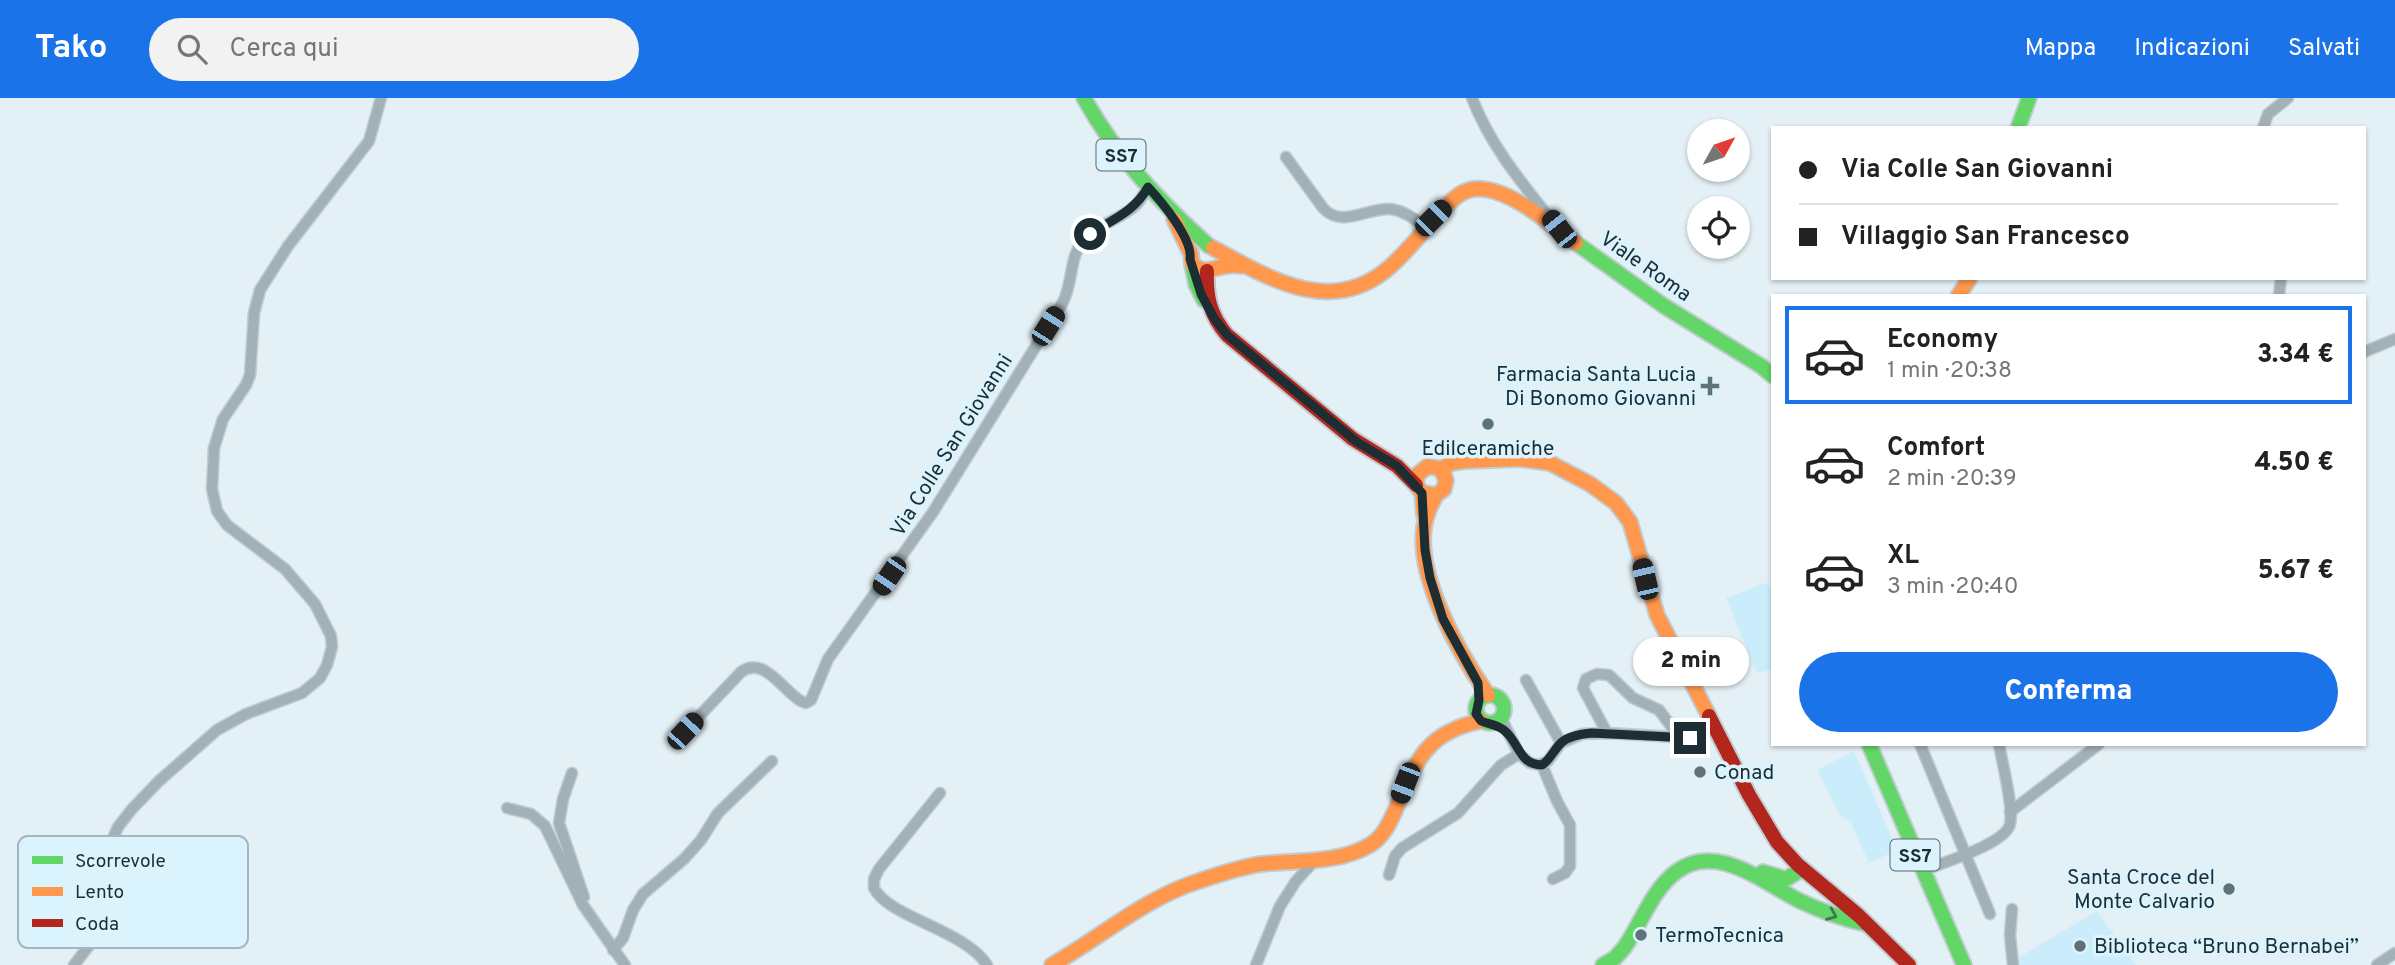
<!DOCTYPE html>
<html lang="it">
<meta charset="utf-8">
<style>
:root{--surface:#fff;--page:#f2f2f2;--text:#222;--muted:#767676;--line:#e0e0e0;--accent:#1a73e8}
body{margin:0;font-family:Overpass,sans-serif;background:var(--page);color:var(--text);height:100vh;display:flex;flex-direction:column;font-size:26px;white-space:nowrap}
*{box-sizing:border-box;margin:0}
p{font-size:23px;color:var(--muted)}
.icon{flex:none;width:38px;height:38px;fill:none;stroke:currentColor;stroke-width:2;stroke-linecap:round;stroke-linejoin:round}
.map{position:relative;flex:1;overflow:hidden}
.panel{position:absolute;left:1771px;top:196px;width:595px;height:452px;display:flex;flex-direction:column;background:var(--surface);border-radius:0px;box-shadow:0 2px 5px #0004}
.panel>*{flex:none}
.hud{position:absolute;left:1771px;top:28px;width:595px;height:154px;border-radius:0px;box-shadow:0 2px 5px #0004;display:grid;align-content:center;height:154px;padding:0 28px;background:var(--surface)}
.needle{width:46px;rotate:50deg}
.controls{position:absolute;left:1687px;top:21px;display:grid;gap:14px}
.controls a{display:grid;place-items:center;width:63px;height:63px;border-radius:50%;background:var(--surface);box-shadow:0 2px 5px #0004;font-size:35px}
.end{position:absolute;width:32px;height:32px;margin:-16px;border:9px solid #1d2d34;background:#fff;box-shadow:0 0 0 4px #fff}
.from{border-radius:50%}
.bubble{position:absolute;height:49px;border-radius:24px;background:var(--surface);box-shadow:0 2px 5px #0004;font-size:23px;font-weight:800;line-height:49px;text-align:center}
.car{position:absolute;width:21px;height:42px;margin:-21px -10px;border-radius:9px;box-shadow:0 0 5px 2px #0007;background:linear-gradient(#222 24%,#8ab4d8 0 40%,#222 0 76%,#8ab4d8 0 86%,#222 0)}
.hud b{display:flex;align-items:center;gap:24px;height:66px;font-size:26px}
.hud b+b{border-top:2px solid var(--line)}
.hud i{width:18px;height:18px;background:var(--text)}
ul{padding:12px 0 0;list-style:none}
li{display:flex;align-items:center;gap:21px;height:98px;margin:0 14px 10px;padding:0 14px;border:4px solid transparent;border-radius:0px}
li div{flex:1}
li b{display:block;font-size:26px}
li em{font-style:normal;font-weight:800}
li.active{border-color:var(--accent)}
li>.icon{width:63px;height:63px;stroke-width:1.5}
.button{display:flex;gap:14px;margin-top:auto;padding:14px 28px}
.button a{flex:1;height:80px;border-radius:42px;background:var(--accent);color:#fff;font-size:28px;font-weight:800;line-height:80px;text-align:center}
header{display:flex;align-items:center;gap:42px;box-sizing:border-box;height:98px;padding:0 35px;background:var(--accent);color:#fff}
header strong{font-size:33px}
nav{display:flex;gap:38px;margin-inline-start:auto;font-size:24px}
.search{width:490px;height:63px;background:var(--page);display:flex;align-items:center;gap:18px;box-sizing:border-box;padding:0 24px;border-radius:38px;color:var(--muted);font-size:26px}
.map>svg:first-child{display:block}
</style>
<header>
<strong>Tako</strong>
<div class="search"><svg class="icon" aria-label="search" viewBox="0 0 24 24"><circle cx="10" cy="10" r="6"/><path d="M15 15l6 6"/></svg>Cerca qui</div>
<nav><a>Mappa</a><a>Indicazioni</a><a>Salvati</a></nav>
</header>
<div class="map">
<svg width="2395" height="867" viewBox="0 0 2395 867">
<rect width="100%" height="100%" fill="#e3f0f5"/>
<g fill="#cbecfa">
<path d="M1765,485L1773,490V571L1757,575L1726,500Z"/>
<path d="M1854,653L1897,752L1869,765L1851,725L1840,717L1817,672Z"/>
<path d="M2097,813L2136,867H2016V861Z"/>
</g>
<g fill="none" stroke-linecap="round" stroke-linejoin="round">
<defs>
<g id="street">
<path d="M1472,0C1490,47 1521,84 1552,123"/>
<path d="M2263,30L2268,16L2288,0"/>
<path d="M1286,59L1323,110C1342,131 1368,109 1391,111C1405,113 1415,122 1426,129"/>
<path d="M2279,198L2281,180"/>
<path d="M2364,254L2395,241"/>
<path d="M1526,582L1561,645"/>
<path d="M1501,620L1519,656L1530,665L1539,667L1548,663L1561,645L1582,636L1607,635L1690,640L1716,631"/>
<path d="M685,633L741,574C764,557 783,593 801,603L806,605L811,602L828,561L933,414L1062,206C1073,187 1069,161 1082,144C1095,126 1121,122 1136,107C1141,102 1144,95 1148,89"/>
<path d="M1607,635L1583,590L1586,581L1597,576L1609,577L1633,600L1659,612L1680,640"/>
<path d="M1920,646L1990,816"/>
<path d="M1542,667L1557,703L1570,727V768L1565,775L1553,781"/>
<path d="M572,675L563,701L559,725L584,799"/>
<path d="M940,695L879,771L874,781V790C888,819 965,832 987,867"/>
<path d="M507,710L531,716L545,728L583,807L625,867"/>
<path d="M2010,714L2099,646"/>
<path d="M1922,773C1941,765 2006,746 2010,726C2014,709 2002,665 1999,646"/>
<path d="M1389,777L1395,758L1402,750L1458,715L1501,667L1519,656"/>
<path d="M2012,811L2010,837L2013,867"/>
<path d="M613,852L623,840L633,812L643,796L684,761L701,742L718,715L772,663"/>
<path d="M74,867L91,845L102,822L110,747L118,729L132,711L159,683L217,632L246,616L302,595L320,580L327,567L332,549L331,538L315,506L285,471L227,427L217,413L212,391L214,350L223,321L246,287L250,277L254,215L260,192L288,148L369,43L381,0"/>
<path d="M1256,867L1280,808L1296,783L1316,761"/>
<path d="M2377,867L2395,855"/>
</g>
<g id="fast">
<path d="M1084,0C1116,58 1160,104 1209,148"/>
<path d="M2018,30L2029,0"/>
<path d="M1576,145L1664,208L1761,268L1773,278"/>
<path d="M1192,166L1196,186L1204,202"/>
<circle cx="1490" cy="611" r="14"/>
<path d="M1869,646L1964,867"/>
<path d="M1763,774L1786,781L1802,771"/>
<path d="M1603,867L1615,860L1624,850C1641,826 1652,792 1676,774C1716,743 1764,785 1800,803C1821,813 1843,821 1866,826"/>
</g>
<g id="slow">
<path d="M1174,121L1191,156L1192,166C1204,177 1212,170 1226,168C1233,167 1239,168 1245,168"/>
<path d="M1213,150C1267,179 1328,218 1385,173C1404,158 1420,136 1437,119C1447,107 1458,93 1474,91C1508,88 1550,126 1576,145"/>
<path d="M1958,198L1970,180"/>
<path d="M1441,371L1452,365L1464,363L1520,361L1550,365L1590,386L1616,405L1630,424L1657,517L1709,618"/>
<path d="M1422,395L1436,397L1444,391L1446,382L1441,371L1428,368L1417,377L1416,387L1422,395L1424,417"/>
<path d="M1436,397C1433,403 1429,410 1427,417C1409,469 1459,555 1488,597"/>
<path d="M1052,867C1101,839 1145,800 1199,783C1220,776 1240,769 1261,766C1297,762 1338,766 1370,747C1383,739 1389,726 1395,713C1415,665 1425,634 1481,623"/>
</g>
<g id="jam">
<path d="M1207,173C1206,199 1210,217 1227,237L1353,341L1397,368L1416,387"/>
<path d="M1709,618L1749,697L1777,744L1798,767L1858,817L1909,867"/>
</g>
</defs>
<use href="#street" stroke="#c1ccd1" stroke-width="13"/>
<use href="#fast" stroke="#c1ccd1" stroke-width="18"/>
<use href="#slow" stroke="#c1ccd1" stroke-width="18"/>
<use href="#jam" stroke="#c1ccd1" stroke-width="18"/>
<use href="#street" stroke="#a2b1b7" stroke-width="10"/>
<use href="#fast" stroke="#63d668" stroke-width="14"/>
<use href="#slow" stroke="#ff974d" stroke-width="14"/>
<use href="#jam" stroke="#b3261e" stroke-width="14"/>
</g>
<defs><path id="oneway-chevron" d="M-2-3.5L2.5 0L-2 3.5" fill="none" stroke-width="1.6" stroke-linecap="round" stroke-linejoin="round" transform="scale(1.75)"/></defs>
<use stroke="#3c794b" href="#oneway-chevron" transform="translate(1832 817) rotate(22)"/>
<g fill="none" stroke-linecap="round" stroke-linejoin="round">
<path stroke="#1d2d34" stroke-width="9" d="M1090,136C1112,122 1135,113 1148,89C1161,103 1193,141 1190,161L1201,196L1214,220L1227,237L1357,344L1397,368L1422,395L1425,452L1430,480L1443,521L1478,585L1479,602L1476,616L1481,623C1490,627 1498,626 1506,634C1520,647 1519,666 1542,667C1551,661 1554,651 1562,644C1569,638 1581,636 1591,635L1690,640"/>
</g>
<g fill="#627178" stroke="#dbf3fd" stroke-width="2.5">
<path d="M1706.5 277.5h7v7h7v7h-7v7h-7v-7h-7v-7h7z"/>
<circle cx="1488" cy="326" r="7"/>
<circle cx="1700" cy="674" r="7"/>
<circle cx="2229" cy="791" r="7"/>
<circle cx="1641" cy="837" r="7"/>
<circle cx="2080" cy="848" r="7"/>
</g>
<g text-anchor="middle" stroke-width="7" stroke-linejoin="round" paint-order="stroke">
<g fill="#dbf3fd" stroke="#566870" stroke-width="2">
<rect x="1096.5" y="41.5" width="49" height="31" rx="5"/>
<rect x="1890.5" y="741.5" width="49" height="31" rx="5"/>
</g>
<g font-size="19" font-weight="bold" fill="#1d2d34">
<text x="1121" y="64">SS7</text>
<text x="1915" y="764">SS7</text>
</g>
<g font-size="21" fill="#1d2d34" stroke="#dbf3fd">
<text transform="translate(1646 168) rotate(35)" y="7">Viale Roma</text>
<text transform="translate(951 347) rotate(-58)" y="7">Via Colle San Giovanni</text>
</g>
<g font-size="21" fill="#1d2d34" stroke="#dbf3fd" text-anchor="start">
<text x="1696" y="283" text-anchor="end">Farmacia Santa Lucia<tspan x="1696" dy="24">Di Bonomo Giovanni</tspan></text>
<text x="1488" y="357" text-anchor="middle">Edilceramiche</text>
<text x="1714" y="681">Conad</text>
<text x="2215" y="786" text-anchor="end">Santa Croce del<tspan x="2215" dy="24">Monte Calvario</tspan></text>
<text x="1655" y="844">TermoTecnica</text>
<text x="2094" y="855">Biblioteca “Bruno Bernabei”</text>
</g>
</g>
<rect x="18" y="738" width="230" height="112" rx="10" fill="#dbf3fd" stroke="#a2b8c1" stroke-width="2"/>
<rect x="32" y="758" width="31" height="8" fill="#63d668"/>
<rect x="32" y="789" width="31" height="9" fill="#ff974d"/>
<rect x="32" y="821" width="31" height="8" fill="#b3261e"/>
<g font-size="19" fill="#1d2d34">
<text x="75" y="769">Scorrevole</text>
<text x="75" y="800">Lento</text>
<text x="75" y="832">Coda</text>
</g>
</svg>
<div class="controls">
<a><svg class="needle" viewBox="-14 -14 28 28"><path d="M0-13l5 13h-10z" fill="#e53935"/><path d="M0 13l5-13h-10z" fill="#767676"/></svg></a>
<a><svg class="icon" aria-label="locate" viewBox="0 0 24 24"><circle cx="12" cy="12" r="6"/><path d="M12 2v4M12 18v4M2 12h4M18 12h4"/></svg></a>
</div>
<i class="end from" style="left:1090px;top:136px"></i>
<i class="end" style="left:1690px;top:640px"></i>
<div class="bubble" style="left:1633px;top:539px;width:116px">2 min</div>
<i class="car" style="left:1433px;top:120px;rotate:45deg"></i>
<i class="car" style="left:1559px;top:131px;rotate:322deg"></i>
<i class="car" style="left:1048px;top:228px;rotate:32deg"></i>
<i class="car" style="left:889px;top:478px;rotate:214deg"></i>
<i class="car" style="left:1645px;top:481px;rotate:347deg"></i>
<i class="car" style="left:685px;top:633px;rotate:43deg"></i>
<i class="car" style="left:1405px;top:685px;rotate:201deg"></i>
<div class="hud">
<b><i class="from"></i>Via Colle San Giovanni</b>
<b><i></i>Villaggio San Francesco</b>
</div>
<section class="panel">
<ul>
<li class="active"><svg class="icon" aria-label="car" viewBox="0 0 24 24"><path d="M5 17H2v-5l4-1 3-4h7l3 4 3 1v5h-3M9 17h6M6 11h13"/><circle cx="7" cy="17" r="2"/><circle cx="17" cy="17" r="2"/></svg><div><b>Economy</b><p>1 min · 20:38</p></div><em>3.34 €</em></li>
<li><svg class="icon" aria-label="car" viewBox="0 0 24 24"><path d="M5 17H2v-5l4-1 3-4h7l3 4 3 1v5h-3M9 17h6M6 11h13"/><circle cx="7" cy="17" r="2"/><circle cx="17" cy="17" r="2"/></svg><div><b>Comfort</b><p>2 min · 20:39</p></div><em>4.50 €</em></li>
<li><svg class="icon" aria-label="car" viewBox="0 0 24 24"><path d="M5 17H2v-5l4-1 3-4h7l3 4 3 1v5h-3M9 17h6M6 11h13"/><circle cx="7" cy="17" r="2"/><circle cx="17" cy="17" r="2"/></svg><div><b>XL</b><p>3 min · 20:40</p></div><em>5.67 €</em></li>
</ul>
<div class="button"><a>Conferma</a></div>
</section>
</div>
